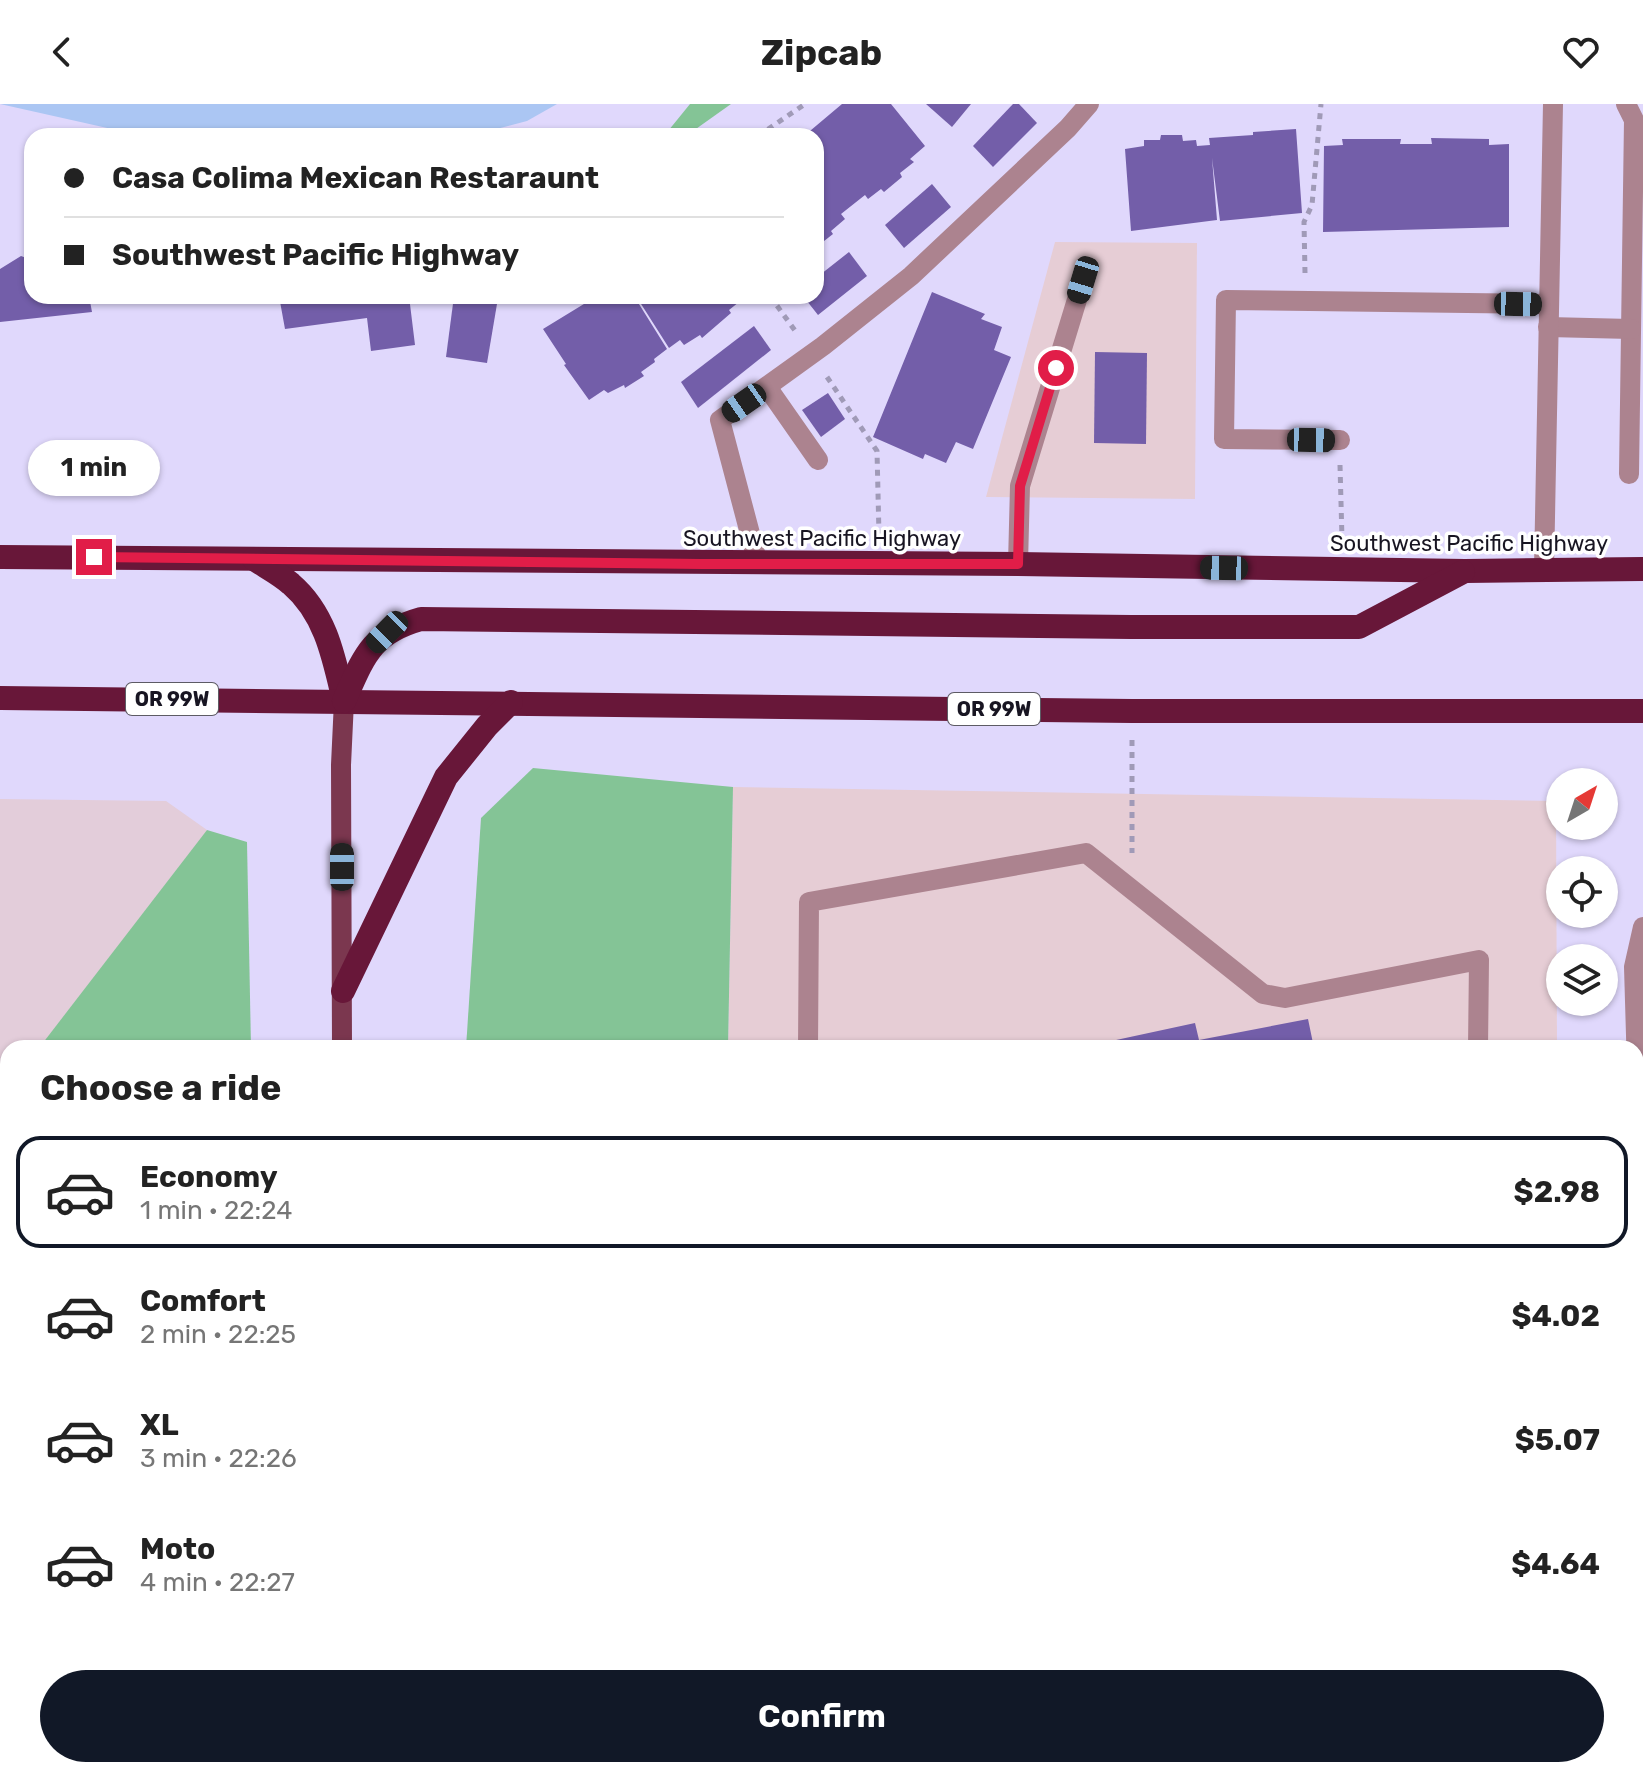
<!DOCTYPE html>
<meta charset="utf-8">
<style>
:root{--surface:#fff;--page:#f2f2f2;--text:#222;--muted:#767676;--line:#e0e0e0;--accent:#111827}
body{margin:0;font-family:Rubik,sans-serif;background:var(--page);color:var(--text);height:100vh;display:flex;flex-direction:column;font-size:30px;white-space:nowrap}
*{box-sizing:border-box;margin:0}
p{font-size:26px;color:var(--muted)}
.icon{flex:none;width:44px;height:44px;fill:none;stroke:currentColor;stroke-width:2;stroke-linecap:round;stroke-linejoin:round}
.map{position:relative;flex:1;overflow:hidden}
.side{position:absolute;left:0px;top:936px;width:1644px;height:738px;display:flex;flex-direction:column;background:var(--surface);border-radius:24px 24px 0 0;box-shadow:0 2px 6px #0004}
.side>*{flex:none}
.guide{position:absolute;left:24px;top:24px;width:800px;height:176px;border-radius:24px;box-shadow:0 2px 6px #0004;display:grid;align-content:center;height:176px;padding:0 40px;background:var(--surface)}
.needle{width:52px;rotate:39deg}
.tools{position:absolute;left:1546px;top:664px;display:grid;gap:16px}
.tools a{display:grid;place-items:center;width:72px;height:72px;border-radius:50%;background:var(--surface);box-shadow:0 2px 6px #0004;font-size:40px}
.end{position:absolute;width:36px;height:36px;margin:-18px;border:10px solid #e11d48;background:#fff;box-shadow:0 0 0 4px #fff}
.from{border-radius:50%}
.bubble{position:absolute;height:56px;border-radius:28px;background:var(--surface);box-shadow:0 2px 6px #0004;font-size:26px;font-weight:700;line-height:56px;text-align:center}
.car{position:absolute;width:24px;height:48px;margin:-24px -12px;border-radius:10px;box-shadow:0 0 6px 2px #0007;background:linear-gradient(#222 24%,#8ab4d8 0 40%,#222 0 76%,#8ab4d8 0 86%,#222 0)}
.guide b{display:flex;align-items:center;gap:28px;height:76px;font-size:30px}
.guide b+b{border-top:2px solid var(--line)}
.guide i{width:20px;height:20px;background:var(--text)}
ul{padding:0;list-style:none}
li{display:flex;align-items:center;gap:24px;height:112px;margin:0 16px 12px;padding:0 24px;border:4px solid transparent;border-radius:24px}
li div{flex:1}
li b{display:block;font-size:30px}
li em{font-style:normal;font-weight:700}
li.current{border-color:var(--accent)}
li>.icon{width:72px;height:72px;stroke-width:1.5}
h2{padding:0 40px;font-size:36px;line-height:96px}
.action{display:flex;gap:16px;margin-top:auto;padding:16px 40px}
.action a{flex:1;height:92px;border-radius:48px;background:var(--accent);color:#fff;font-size:32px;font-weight:700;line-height:92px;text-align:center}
header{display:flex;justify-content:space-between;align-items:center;height:104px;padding:0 40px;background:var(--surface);font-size:36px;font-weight:700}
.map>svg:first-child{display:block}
</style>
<header><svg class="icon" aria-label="back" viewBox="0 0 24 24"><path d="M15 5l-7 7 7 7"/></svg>Zipcab<svg class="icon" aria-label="heart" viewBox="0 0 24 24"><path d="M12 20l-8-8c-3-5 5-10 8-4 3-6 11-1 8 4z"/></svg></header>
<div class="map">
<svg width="1643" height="1673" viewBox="0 0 1643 1673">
<rect width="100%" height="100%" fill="#e0d8fc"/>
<g fill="#e6cdd5">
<path d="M1055,138L1197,139L1195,395L986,393Z"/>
<path d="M733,683L1556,697L1557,944H728Z"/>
<path d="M1643,1636V1673H1451L1488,1666H1636V1638Z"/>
</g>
<path fill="#e3cdda" d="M0,695L166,697L207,726L202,757L52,944H8V999L0,1009Z"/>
<g fill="#84c496">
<path d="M690,0H731L686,32H664Z"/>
<path d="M533,664L733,683L728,944H466L481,714Z"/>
<path d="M207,726L247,738L251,944H39Z"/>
<path d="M8,984V1666H87L84,1673H0V994Z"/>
</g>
<path fill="#abc6f3" d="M0,0H557L527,17L469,32H143Z"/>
<g fill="#735ea9">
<path d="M842,0H891L925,42L910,55L914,58L900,69L902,73L884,88L881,85L868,95L865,91L841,110L845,115L831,127L833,130L819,141L816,138V32H804Z"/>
<path d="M926,0H971L952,23Z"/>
<path d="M1013,0H1019L1037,19L993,63L973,42Z"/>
<path d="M1296,25L1302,109L1220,117L1212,54L1217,116L1131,127L1125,45L1144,42V36H1160L1161,31H1182L1183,37L1196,36L1197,42L1210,41L1209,34L1253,31V28Z"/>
<path d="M1431,34L1489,35V41L1509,40V123L1323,128L1324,42L1343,41L1342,35H1401L1400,40H1432Z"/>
<path d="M932,80L951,103L904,144L885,121Z"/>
<path d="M849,148L867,172L818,211L803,192H816V174Z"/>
<path d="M21,152L32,156V192H89L92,208L0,218V165Z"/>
<path d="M932,188L985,210L981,215L1002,223L994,246L1011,253L973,345L956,338L946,359L925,350L923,355L873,333Z"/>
<path d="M279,192H409L415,241L371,247L367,214L285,225Z"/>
<path d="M454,192L498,194L487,259L446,253Z"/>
<path d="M597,192H634L667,245L654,255L655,258L641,268L644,272L625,284L624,281L608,289L604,286L589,296L564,261L566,260L543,225Z"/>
<path d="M636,192H743L744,194L729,206L731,209L702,234L700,231L684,241L680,236L669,244Z"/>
<path d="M754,222L771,246L698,304L681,278Z"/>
<path d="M1095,248L1147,249L1146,340L1094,339Z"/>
<path d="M828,289L845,315L821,333L802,306Z"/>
<path d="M1308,915L1314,944H1079L1195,919L1199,936Z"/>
</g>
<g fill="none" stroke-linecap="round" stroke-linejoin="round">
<g stroke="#a09ab7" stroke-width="5" stroke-dasharray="6 6" stroke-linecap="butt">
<path d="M758,32L805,0"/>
<path d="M1305,169L1304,118L1312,101L1321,0"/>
<path d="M770,192L796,228"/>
<path d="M827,273L877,347L879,431"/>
<path d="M1340,361L1342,435"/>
<path d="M1132,636V749"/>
</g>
<g stroke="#ac838f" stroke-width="20">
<path d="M1626,0L1634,16L1629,370"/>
<path d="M1548,223L1631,225"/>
<path d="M767,283L818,356"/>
<path d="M1340,336L1224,335L1226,196L1549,200"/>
<path d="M758,460L720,316L823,242L911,172L1068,24L1089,0"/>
<path d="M1018,460L1020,382L1083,176"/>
<path d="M1544,465L1553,0"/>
<path d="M1643,823L1634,863L1643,1170"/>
<path d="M808,944L809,798L1086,749L1263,890L1285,894L1479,856L1478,944"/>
<path d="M1241,1666L1242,1673"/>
<path d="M1616,1666L1618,1673"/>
</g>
<path stroke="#915769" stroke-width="20" d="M1636,1533L1643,1532"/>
<g stroke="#7b374f" stroke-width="20">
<path d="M342,944L341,661L344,597"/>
<path d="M138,1673L142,1666"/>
<path d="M207,1673L211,1666"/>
</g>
<g stroke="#681739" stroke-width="24">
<path d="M0,453L1018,460L1465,467L1643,465"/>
<path d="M254,455C266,463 280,470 291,480C326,510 334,554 344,597"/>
<path d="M0,594L1132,607H1643"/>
<path d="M344,597C364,552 371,529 421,515L1131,523H1359L1463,468"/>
<path d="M343,887L446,673L487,622L511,598"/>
</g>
</g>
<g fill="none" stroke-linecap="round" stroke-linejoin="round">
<path stroke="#e11d48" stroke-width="10" d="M94,453L701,460H1018L1020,382L1056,264"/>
</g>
<g text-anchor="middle" stroke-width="7" stroke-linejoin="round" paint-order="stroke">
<g fill="#fff" stroke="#5d5b64" stroke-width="2">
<rect x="126" y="579" width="92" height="32" rx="6"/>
<rect x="948" y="589" width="92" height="32" rx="6"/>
</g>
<g font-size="20" font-weight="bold" fill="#181522">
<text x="172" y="602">OR 99W</text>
<text x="994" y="612">OR 99W</text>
</g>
<g font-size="22" fill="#181522" stroke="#fff">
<text x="822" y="442">Southwest Pacific Highway</text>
<text x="1469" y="447">Southwest Pacific Highway</text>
</g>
</g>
</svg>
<div class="tools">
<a><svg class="needle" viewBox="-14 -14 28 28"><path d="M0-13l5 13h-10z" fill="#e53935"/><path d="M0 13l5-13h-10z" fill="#767676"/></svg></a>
<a><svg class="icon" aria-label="locate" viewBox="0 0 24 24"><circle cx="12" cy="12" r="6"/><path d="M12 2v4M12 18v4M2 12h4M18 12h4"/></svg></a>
<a><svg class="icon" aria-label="layers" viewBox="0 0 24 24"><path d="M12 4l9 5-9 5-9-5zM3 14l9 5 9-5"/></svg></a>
</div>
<i class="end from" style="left:1056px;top:264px"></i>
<i class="end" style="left:94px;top:453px"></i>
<div class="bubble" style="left:28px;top:336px;width:132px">1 min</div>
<i class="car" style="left:1083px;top:176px;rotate:197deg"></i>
<i class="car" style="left:1518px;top:200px;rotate:91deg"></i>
<i class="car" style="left:744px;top:299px;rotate:235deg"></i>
<i class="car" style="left:1311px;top:336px;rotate:91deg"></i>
<i class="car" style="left:1224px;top:464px;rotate:271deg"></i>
<i class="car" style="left:387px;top:528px;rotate:225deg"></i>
<i class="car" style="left:342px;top:763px;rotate:0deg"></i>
<div class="guide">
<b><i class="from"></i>Casa Colima Mexican Restaraunt</b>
<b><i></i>Southwest Pacific Highway</b>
</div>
<section class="side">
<h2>Choose a ride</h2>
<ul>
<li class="current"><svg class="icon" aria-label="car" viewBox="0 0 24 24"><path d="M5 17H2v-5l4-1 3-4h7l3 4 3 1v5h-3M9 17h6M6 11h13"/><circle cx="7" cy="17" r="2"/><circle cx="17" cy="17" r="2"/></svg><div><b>Economy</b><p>1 min · 22:24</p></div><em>$2.98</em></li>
<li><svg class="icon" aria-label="car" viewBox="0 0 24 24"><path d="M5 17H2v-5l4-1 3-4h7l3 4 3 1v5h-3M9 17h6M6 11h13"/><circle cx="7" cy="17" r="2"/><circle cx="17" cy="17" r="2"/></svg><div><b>Comfort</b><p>2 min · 22:25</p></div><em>$4.02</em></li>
<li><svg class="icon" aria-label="car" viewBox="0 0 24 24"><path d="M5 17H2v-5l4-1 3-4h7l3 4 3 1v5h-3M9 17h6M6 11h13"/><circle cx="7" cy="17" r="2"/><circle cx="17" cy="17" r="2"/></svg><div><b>XL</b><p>3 min · 22:26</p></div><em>$5.07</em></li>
<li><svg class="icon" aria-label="car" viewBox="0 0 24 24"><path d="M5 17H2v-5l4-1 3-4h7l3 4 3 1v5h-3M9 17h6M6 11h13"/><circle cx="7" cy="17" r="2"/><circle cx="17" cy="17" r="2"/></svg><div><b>Moto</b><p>4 min · 22:27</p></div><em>$4.64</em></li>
</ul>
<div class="action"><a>Confirm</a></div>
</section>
</div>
